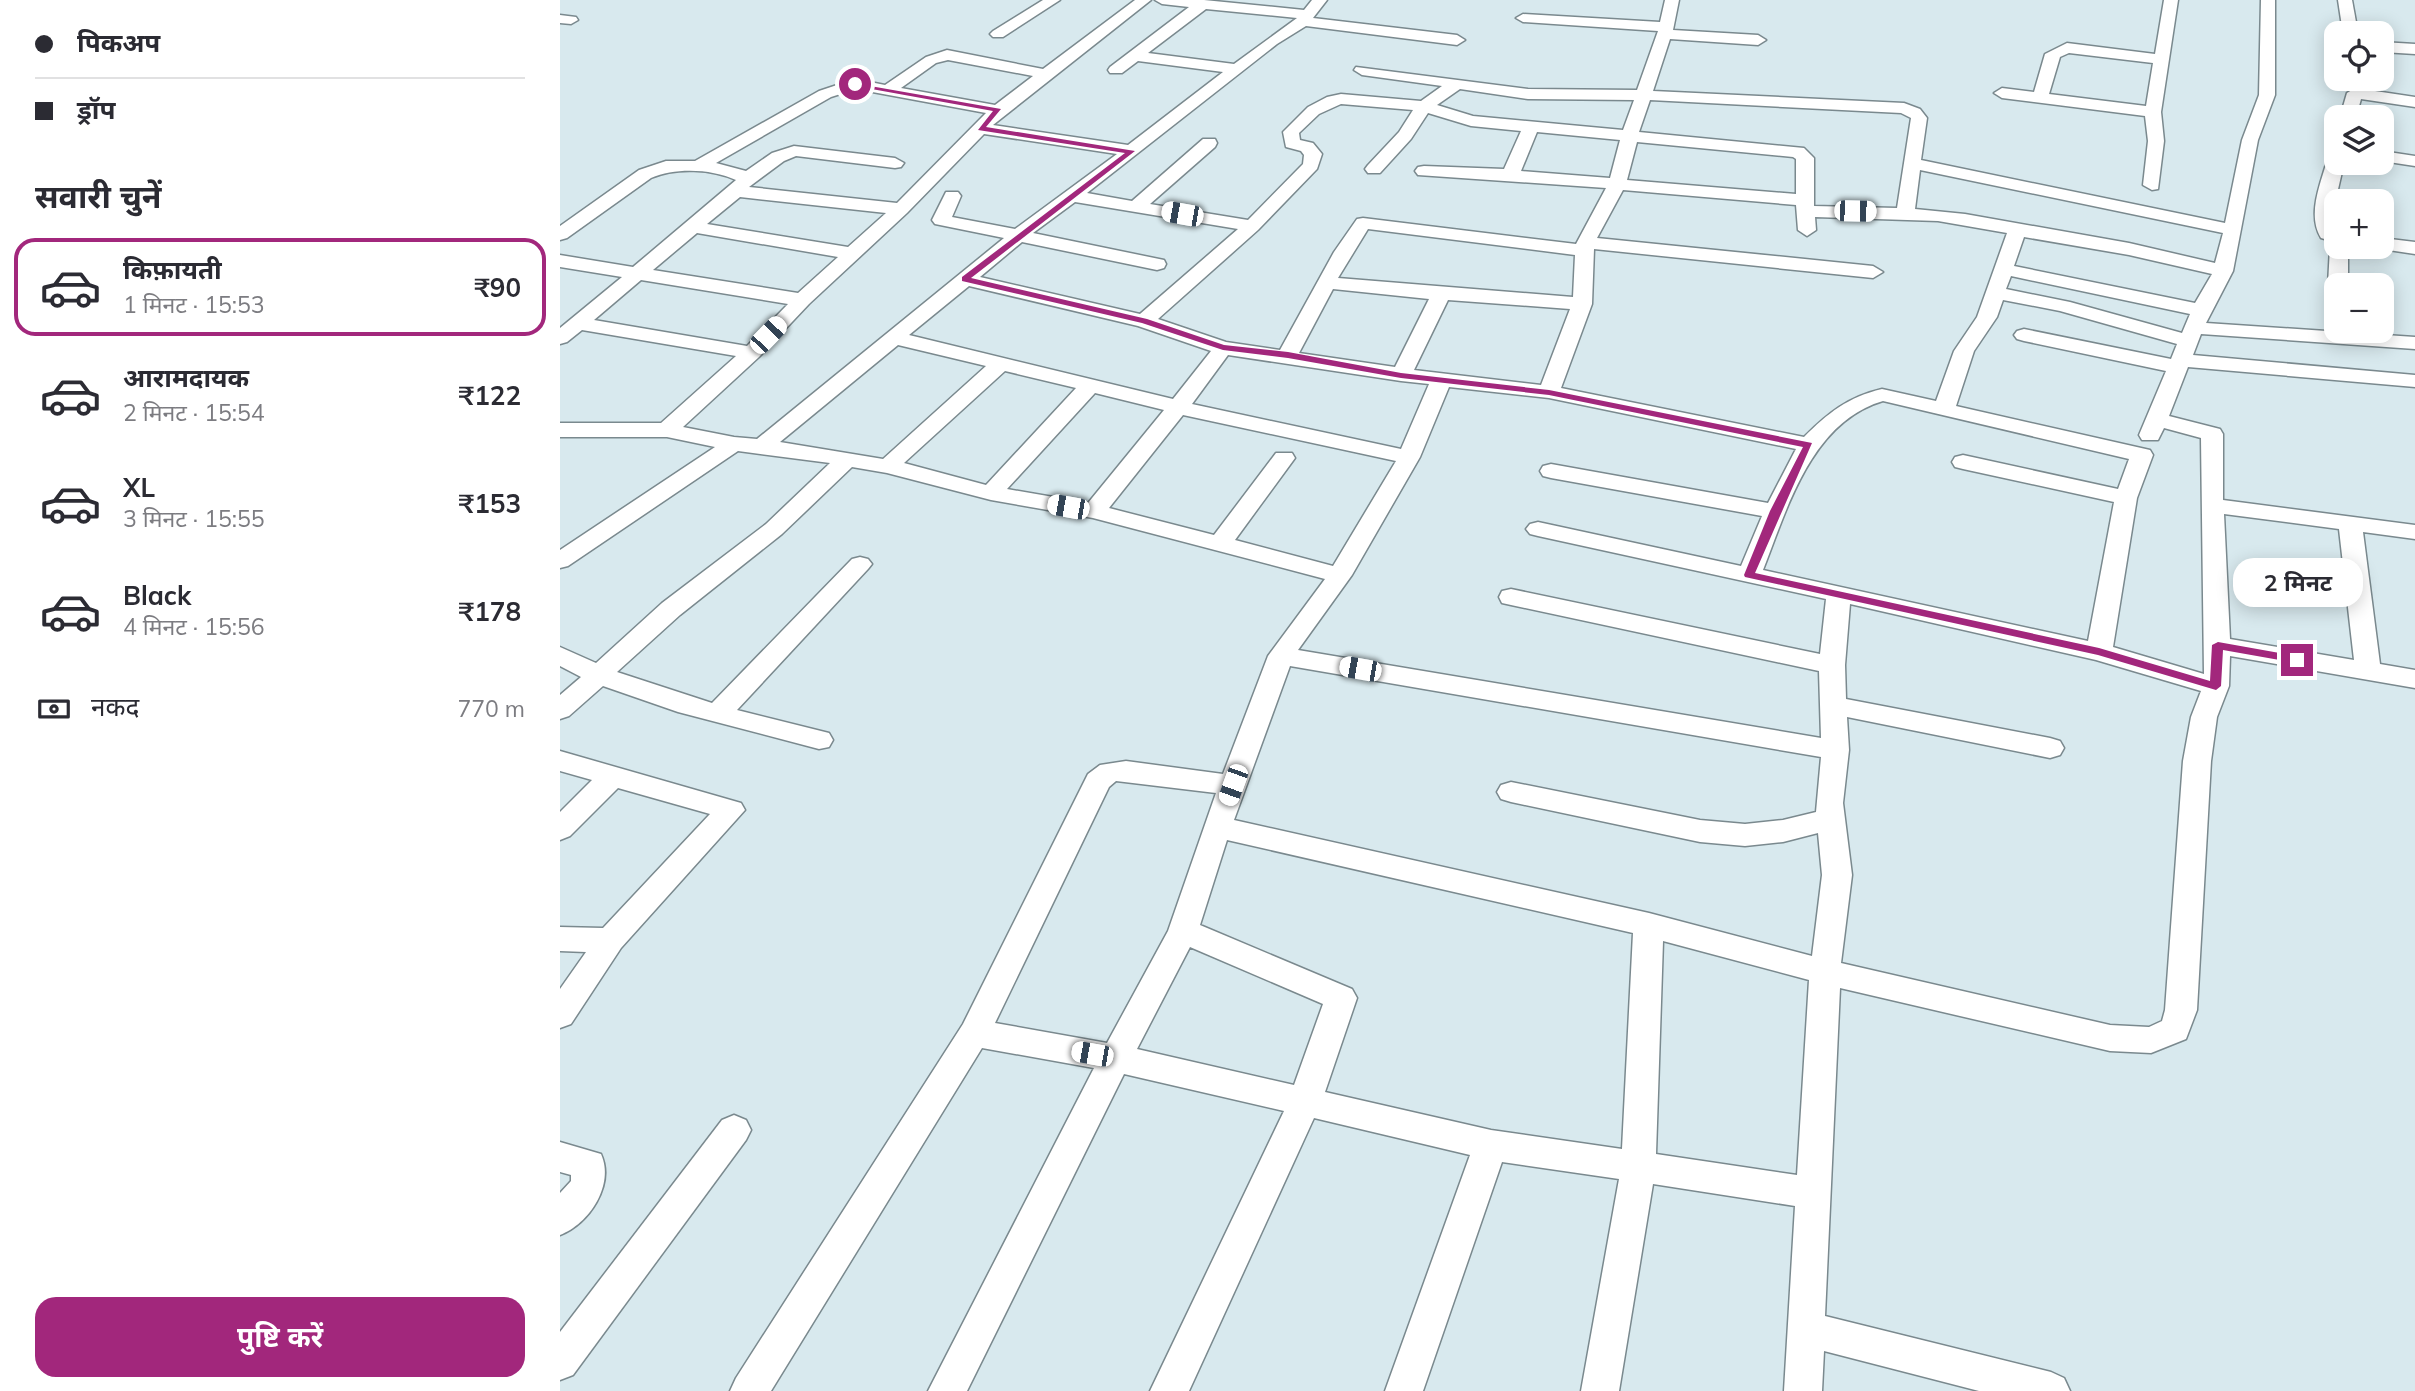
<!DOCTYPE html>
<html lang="hi">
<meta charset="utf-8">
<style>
:root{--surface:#fff;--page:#f2f2f3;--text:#2b2b33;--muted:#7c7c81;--line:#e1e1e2;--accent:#a2277c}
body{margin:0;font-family:Mulish,"Noto Sans Devanagari",sans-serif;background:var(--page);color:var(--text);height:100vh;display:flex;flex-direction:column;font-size:26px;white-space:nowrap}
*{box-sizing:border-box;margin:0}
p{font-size:23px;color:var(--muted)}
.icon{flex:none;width:38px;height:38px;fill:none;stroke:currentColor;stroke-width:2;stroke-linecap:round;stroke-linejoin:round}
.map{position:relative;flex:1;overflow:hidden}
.details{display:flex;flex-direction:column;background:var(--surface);width:560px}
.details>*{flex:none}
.guide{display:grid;align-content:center;height:154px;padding:0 35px;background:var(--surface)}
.fabs{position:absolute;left:1764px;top:21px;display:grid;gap:14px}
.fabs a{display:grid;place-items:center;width:70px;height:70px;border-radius:14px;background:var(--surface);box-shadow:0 4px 18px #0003;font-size:35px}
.end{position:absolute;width:32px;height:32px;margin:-16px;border:9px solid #a2277c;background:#fff;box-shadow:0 0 0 4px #fff}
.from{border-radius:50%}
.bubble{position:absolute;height:49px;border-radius:21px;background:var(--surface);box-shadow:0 4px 18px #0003;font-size:23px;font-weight:700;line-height:49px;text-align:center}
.car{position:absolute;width:21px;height:42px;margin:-21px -10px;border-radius:9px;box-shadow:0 0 5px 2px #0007;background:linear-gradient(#fff 24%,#345 0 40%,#fff 0 76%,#345 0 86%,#fff 0)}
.guide b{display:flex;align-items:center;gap:24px;height:66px;font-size:26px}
.guide b+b{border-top:2px solid var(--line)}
.guide i{width:18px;height:18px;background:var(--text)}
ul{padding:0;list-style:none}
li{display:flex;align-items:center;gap:21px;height:98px;margin:0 14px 10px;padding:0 21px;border:4px solid transparent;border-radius:21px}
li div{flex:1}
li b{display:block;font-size:26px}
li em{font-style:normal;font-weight:700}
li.active{border-color:var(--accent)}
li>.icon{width:63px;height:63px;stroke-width:1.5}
h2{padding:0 35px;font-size:32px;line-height:84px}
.pay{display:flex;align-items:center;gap:18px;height:77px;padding:0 35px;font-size:26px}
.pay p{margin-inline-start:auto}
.primary-button{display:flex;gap:14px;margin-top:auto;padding:14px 35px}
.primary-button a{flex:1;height:80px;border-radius:21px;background:var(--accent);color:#fff;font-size:28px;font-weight:700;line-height:80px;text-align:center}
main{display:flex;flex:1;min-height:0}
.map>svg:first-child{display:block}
</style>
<main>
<section class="details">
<div class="guide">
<b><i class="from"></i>पिकअप</b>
<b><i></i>ड्रॉप</b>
</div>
<h2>सवारी चुनें</h2>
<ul>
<li class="active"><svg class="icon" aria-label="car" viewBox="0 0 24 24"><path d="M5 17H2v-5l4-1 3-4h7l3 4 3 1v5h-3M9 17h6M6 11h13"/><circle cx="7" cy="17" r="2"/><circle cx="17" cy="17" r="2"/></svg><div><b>किफ़ायती</b><p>1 मिनट · 15:53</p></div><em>₹90</em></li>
<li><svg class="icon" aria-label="car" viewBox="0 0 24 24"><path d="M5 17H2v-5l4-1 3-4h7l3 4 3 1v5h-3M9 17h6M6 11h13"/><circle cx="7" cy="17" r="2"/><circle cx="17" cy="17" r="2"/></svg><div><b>आरामदायक</b><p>2 मिनट · 15:54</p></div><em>₹122</em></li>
<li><svg class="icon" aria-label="car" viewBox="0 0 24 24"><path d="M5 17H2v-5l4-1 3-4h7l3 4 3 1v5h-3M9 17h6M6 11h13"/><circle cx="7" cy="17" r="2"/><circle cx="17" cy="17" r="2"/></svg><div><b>XL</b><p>3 मिनट · 15:55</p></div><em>₹153</em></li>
<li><svg class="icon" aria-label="car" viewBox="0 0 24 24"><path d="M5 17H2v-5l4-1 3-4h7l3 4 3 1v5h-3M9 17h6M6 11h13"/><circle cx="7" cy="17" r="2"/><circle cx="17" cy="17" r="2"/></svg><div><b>Black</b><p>4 मिनट · 15:56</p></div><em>₹178</em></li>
</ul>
<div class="pay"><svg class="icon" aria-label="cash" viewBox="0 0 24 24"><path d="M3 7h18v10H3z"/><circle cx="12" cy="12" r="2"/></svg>नकद<p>770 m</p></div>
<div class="primary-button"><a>पुष्टि करें</a></div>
</section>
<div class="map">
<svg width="1855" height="1391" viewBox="0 0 1855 1391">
<rect width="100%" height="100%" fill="#d8e9ee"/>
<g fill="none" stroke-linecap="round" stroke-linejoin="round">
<defs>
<g id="street">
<path d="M483,0H500L443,37H433L430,34L433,31Z"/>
<path d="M575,0H591L433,125L568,145L663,72L578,61L562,73H550L548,70L550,67L629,7L602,4L595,0H644L744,10L752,0H767L753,18L897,35L905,40L897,45L746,26L717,44L527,193L572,201L643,139H655L657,143L655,147L590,204L688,220L743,164L744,155L741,151L726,147L723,132L748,107L767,97L781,94L861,101L882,86L802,75L794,70L796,67L968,89L1077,90L1098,31L963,22L956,18L963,14L1100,22L1105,0H1119L1113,30L1198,35L1206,40L1198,45L1110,39L1093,91L1344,103L1360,109L1367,118L1361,160L1665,223L1682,140L1699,95L1701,0H1715V95L1698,140L1673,271L1646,323L1855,337V349L1641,334L1633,355L1855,375V387L1628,367L1609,416L1660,429L1663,434V500L1855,525V539L1803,532L1820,664L1855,670V688L1670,656L1669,686L1657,717L1651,761L1637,1010L1626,1039L1591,1053L1550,1051L1280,988L1265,1316L1491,1372L1504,1378L1510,1391H1419L1264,1351L1262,1391H1224L1235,1206L1093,1184L1059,1391H1021L1059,1179L942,1162L863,1391H825L910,1155L754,1118L629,1391H590L724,1111L564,1074L407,1391H368L534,1068L422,1048L211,1391H170L176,1378L403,1024L528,774L540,765L566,761L663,774L708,656L765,579L533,518L431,500L327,473L292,467L222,534L120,615L57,672L152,703L292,559L300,557L308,559L312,564L308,569L177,710L269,733L273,740L269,747L259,749L118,712L43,686L9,716L0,719V695L21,677L0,666V647L36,663L102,603L206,524L270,463L178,451L8,566L0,568V550L155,447L107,437H0V423H101L176,356L22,330L7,342L0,344V328L62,277L0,267V255L73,267L176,180C152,169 116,167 91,178L7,238L0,240V226L79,170L106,161H135L259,91L295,79L325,85L366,57L387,50L483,69ZM646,9L737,18L674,64L588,53ZM388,60L473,76L435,105L341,88L376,63ZM296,89L426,113L337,203L189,187L224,161L236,156L335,168L341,167L344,163L335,158L234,146L212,153L186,171L156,163L271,97ZM900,89L968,99L1074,100L1063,130L913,116L877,105ZM1090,100L1341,113L1351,118L1337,208L1254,206V158L1244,148L1079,132ZM781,104L853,110L839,132L808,165L805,169L808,173H820L851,139L868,113L911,126L961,131L944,169L864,166L858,167L855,171L858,175L1046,188L1016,244L803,218L797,219L774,252L720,350L666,342L598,319L698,230L757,169L762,154L753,143L740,140L739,133L759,114ZM977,132L1060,140L1050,178L961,171ZM424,134L557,154L455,229L392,217L401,196L398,192H386L372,220L375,224L444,238L197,439L174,437L123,427L199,357L249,304L347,213ZM1077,142L1233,157L1236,159V194L1067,180ZM1360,170L1663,233L1655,263L1569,243L1405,214L1355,209ZM1063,190L1236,205L1238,230L1247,236L1256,230L1255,217L1378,221L1447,233L1417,317L1394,351L1376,401L1322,389C1288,397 1268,413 1244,437L1001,388L1032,304L1034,249L1313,278L1323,272L1313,266L1037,238ZM180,197L326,213L288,247L147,224ZM515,202L678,229L580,314L420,277L462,242L597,270L604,268L606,264L604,260L473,233ZM808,229L1015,255L1013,297L778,278ZM137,233L278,257L238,293L93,270ZM1464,237L1569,255L1652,274L1635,303L1454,266ZM1451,276L1630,314L1622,333L1510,302L1446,289ZM81,280L228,304L187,346L34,320ZM409,286L578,326L651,351L613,399L349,335ZM773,289L869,299L835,367L739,353ZM888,300L1010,309L981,385L854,370ZM1443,300L1500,311L1617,344L1611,359L1464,329L1457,331L1454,335L1457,339L1464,341L1606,371L1579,435L1582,440H1598L1604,428L1641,438L1644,674L1553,647L1577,498L1593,455L1590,450L1396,406L1414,351L1437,317ZM338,345L426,366L323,459L220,442ZM668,355L841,381L869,384L841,449L632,404ZM445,371L516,388L426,485L344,463ZM889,387L989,398L1236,449L1208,503L991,464L983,466L980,471L983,476L991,478L1202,516L1181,566L978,522L970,524L966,529L970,534L978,536L1266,599L1260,654L951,589L942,591L939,597L942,603L951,605L1259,671L1261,738L738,650L792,575L860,457ZM535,393L604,410L528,503L447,489ZM1323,401L1569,459L1558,489L1403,455L1395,457L1392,462L1395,467L1403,469L1554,502L1528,641L1203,570C1227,509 1251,422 1323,401ZM623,415L836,461L773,566L675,540L735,458L732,453H716L654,535L549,508ZM1664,514L1779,529L1794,660L1670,639ZM1290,604L1536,660L1641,691L1631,717L1623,761L1605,1010L1602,1021L1589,1027L1550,1025L1281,963L1292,875L1283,803L1289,750L1287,717L1490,758L1500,755L1504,748L1500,741L1490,738L1286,699L1285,665ZM730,666L1261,757L1256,812L1223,820L1185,824L1140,820L951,782L941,785L937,792L941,799L951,802L1140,842L1185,846L1223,842L1258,833L1262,875L1252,956L1089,913L674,820ZM556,781L656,793L608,931L547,1043L435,1023L549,787ZM667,840L1073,933L1062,1149L931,1130L765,1092L797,998L792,989L640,925ZM1103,941L1249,980L1237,1175L1096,1154ZM630,947L763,1004L734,1085L577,1049Z"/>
<path d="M1604,0H1618L1601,112L1604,141L1598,189L1592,190L1583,185L1588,141L1585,116L1442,98L1434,93L1442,88L1474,92L1485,54L1507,43L1595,54ZM1509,53L1593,63L1586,106L1489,94L1500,57Z"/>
<path d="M1778,0H1792L1798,33H1783Z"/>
<path d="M0,15L16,17L18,20L11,24L0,23Z"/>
<path d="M1822,42L1855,44V54L1822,52Z"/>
<path d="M1795,88L1855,97V107L1801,99L1796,117H1780L1787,93Z"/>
<path d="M1822,151L1855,156V166L1822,161Z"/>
<path d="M1776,156V163H1784L1774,207L1776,247H1788V285H1776V290L1768,285L1770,247L1775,242L1761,238C1747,215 1760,185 1767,161Z"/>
<path d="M1822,238L1855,242V254L1815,248L1822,247Z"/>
<path d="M0,751L181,803L185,810L61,948L11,1024L0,1028V989L26,952L0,951V927L43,928L150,814L58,788L10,836L0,840V812L32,780L0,771Z"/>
<path d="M174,1115L186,1120L191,1130L186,1140L13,1375L0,1380V1332L162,1120Z"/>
<path d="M0,1142L41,1154C55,1185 29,1224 0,1235V1193L11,1181V1175L0,1172Z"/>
</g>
</defs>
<use href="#street" stroke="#7a898e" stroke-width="3"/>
<use href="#street" fill="#fff" fill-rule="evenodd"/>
</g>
<path fill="#a2277c" d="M293,83L441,109L426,127L575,151L411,278L587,319L664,345L728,352L841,373L989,390L1252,443L1195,573L1539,648L1650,681L1652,645L1658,642L1737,656L1743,660L1737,663L1663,650L1661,686L1656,690L1538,655L1185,577L1184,575L1210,511L1243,447L989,395L841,378L728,358L663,350L582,323L402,281V277L565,153L418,130L433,111L295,86Z"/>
</svg>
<div class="fabs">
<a><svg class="icon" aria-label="locate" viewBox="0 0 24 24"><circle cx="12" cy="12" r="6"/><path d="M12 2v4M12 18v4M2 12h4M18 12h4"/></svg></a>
<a><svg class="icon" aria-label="layers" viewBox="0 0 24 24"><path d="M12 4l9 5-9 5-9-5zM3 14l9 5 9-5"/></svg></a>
<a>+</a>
<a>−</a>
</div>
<i class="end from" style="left:295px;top:84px"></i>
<i class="end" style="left:1737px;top:660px"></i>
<div class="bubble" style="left:1673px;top:558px;width:130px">2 मिनट</div>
<i class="car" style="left:1295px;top:211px;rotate:91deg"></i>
<i class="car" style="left:622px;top:214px;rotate:280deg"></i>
<i class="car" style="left:208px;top:335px;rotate:44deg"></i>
<i class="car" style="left:508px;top:507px;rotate:280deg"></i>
<i class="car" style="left:800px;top:669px;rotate:280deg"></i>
<i class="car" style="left:673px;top:785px;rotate:200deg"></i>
<i class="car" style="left:532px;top:1054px;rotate:280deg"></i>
</div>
</main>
